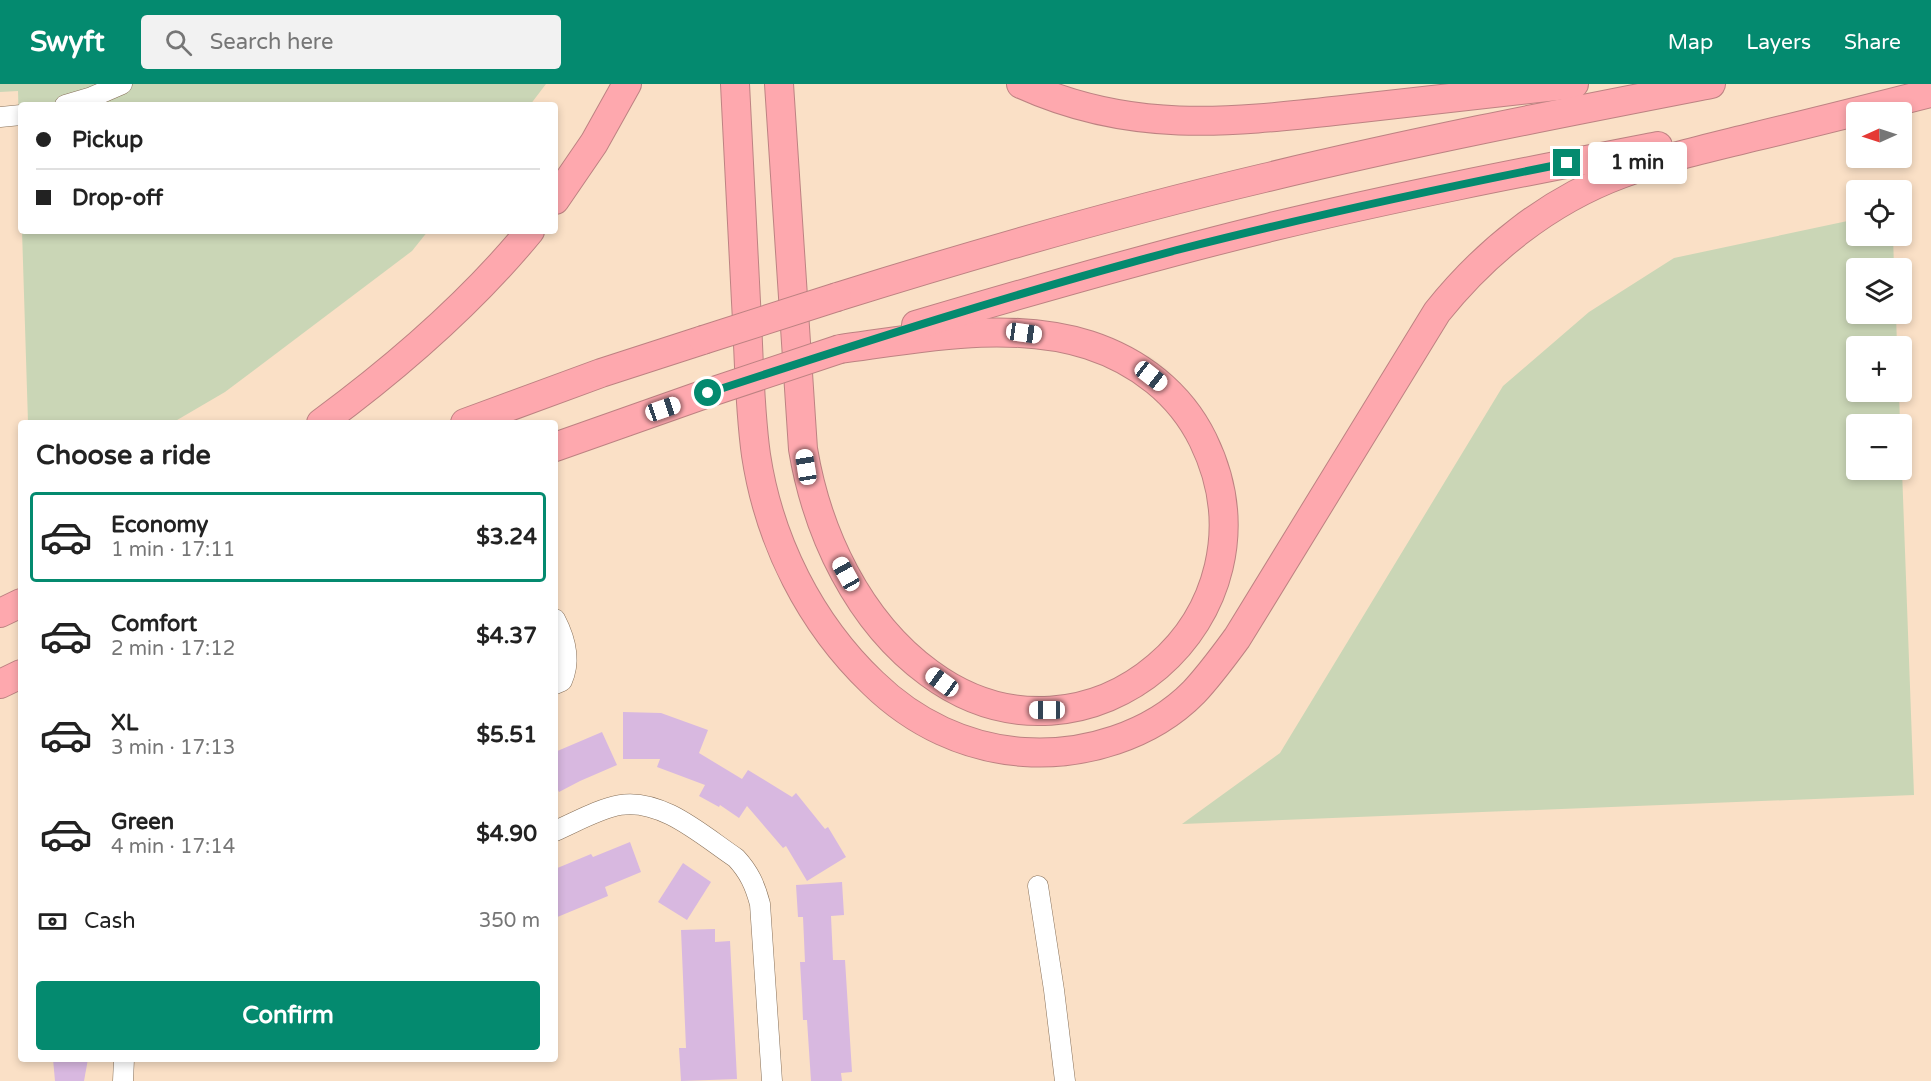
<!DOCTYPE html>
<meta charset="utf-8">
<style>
:root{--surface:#fff;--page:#f2f2f2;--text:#222;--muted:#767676;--line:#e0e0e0;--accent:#048a6f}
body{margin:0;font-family:"Varela Round",sans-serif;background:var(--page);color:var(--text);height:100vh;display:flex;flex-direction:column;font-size:22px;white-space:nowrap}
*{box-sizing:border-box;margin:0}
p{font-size:20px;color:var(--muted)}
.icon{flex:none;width:33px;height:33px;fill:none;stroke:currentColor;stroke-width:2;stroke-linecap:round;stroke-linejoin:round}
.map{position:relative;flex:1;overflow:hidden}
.details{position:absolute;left:18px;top:336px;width:540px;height:642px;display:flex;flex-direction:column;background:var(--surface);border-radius:6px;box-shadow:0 3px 9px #0003}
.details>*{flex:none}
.banner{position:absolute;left:18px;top:18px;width:540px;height:132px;border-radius:6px;box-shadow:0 3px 9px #0003;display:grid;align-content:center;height:132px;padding:0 18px;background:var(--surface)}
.needle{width:39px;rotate:267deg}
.controls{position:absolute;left:1846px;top:18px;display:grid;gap:12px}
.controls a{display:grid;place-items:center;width:66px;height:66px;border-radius:6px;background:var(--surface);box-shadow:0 3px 9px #0003;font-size:30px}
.end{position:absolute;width:27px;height:27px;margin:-14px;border:8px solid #048a6f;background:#fff;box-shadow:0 0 0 3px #fff}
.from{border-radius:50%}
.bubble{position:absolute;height:42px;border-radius:6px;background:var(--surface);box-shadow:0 3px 9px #0003;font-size:20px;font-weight:700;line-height:42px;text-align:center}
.car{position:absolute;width:18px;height:36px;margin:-18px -9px;border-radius:8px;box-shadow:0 0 4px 2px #0007;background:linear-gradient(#fff 24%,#345 0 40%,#fff 0 76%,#345 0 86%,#fff 0)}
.banner b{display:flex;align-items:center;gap:21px;height:57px;font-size:22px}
.banner b+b{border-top:2px solid var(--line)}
.banner i{width:15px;height:15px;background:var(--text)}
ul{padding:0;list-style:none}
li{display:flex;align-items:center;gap:18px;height:90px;margin:0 12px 9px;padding:0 6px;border:3px solid transparent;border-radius:6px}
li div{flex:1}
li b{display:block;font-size:22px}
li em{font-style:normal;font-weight:700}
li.current{border-color:var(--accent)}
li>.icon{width:54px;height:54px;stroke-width:1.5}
h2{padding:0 18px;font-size:27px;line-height:72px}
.pay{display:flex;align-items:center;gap:15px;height:66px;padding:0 18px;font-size:22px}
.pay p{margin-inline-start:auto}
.primary-button{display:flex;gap:12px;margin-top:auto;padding:12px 18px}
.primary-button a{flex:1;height:69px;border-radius:6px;background:var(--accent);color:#fff;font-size:24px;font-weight:700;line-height:69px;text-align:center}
header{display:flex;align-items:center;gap:36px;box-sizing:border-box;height:84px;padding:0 30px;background:var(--accent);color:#fff}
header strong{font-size:28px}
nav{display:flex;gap:33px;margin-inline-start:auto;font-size:21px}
.search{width:420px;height:54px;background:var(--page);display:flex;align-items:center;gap:15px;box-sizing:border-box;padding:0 21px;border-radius:6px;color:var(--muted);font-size:22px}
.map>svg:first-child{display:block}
</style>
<header>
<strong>Swyft</strong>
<div class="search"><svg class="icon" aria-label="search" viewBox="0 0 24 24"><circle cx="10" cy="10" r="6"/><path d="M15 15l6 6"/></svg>Search here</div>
<nav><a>Map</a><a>Layers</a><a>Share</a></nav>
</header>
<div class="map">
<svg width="1931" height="997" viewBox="0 0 1931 997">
<rect width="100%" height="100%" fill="#fae0c6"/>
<g fill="#cad6b6">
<path d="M0,0H546L530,21H21V116L18,7L0,8Z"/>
<path d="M1857,135V152H1893L1894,184H1857V230H1896L1897,262H1857V308H1899L1900,340H1857V386H1902L1914,711L1182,740L1280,669L1503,302L1589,228L1674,174Z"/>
<path d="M22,147H428L412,167L225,308L172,339H28Z"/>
</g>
<g fill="#d8b8e0">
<path d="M623,628L661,629L708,646L699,669L742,695L748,686L792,713L796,709L825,745L828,743L846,773L807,797L786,762L783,764L747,722L739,734L720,721L719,723L699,712L705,701L657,683L660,675H623Z"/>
<path d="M602,648L617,681L580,697L559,708L555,700V668Z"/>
<path d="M630,758L641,788L605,803L608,812L555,834V785L591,770L593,773Z"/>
<path d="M683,779L711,798L687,836L658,818Z"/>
<path d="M842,798L844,831L831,832L833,876H845L852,988L841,989L842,997H811L807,936H803L802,912L800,878H805L803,833H798L796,801Z"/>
<path d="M715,845V858L730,857L737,995L681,997L679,964H686L681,846Z"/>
<path d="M53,975H88L84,997H55Z"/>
</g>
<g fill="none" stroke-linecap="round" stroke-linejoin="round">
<defs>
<g id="minor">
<path d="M65,21L92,13L122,0"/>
<path d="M0,33L21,31"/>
<path d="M555,535C565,554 571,577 562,597L555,600"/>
<path d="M555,747C576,738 598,725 620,721C662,714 703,752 736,774C749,788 755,801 760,820L772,997"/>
<path d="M1038,802L1054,906L1065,997"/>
<path d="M123,997L124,975"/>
</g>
<g id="highway">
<path d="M735,0C739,73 742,145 746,218C749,268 749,321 756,371C769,457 810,539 873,599C914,639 966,664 1024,668C1084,672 1151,652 1194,608C1210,591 1223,573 1237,554L1437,228C1485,168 1548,117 1621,90C1664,74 1709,64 1753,53C1812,39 1871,24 1930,9"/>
<path d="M779,0L803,365C817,449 858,537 929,589C1087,706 1289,532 1203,356C1180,309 1138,277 1089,261C1009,236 921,254 840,265"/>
<path d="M1021,0C1137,53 1241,37 1361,24C1432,16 1503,8 1574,0"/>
<path d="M555,116L594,59L627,0"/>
<path d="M837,213C978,169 1120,128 1264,94C1412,58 1562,29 1711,0"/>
<path d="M916,241C1034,206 1152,172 1271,143C1399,112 1529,87 1658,62"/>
<path d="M321,339C397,283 470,220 530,147"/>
<path d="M465,339L601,289L703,256"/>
<path d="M555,363L708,309"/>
<path d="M0,529L21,519"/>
<path d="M0,600L21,590"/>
</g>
</defs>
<use href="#minor" stroke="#877059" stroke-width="21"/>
<use href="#highway" stroke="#bd8282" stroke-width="30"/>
<use href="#minor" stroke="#fff" stroke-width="20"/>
<use href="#highway" stroke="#fea8ae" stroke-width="28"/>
<defs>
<g id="highway-bridge">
<path d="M703,256L837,213"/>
<path d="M708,309L840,265"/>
</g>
</defs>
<use href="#highway-bridge" stroke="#bd8282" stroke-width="30" stroke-linecap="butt"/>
<use href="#highway-bridge" stroke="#fea8ae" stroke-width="28"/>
</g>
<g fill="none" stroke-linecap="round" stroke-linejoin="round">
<path stroke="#048a6f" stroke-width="8" d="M708,309C863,258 1019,208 1177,166C1306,133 1436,105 1567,79"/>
</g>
</svg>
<div class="controls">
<a><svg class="needle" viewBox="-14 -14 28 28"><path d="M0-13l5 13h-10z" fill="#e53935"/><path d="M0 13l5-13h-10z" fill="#767676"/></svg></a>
<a><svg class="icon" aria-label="locate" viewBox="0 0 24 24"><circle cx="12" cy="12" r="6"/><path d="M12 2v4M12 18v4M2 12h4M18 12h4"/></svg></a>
<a><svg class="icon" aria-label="layers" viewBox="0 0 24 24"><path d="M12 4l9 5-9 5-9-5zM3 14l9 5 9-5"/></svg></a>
<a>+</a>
<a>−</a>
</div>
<i class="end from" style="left:708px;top:309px"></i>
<i class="end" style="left:1567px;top:79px"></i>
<div class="bubble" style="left:1588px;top:58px;width:99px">1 min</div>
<i class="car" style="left:1024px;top:249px;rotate:98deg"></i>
<i class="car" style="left:1151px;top:292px;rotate:128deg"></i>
<i class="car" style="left:663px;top:325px;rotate:71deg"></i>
<i class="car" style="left:806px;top:383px;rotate:351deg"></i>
<i class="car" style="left:846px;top:490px;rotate:331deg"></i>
<i class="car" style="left:942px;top:598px;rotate:306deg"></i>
<i class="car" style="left:1047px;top:626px;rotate:270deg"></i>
<div class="banner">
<b><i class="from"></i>Pickup</b>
<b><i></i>Drop-off</b>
</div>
<section class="details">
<h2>Choose a ride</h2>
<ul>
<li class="current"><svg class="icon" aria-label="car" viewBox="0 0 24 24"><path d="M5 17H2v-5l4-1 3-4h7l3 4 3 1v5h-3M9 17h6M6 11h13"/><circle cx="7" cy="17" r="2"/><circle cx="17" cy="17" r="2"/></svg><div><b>Economy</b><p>1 min · 17:11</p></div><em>$3.24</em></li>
<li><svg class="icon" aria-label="car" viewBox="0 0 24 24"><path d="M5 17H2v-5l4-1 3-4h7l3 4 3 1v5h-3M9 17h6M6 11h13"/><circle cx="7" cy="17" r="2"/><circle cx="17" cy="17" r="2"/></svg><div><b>Comfort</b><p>2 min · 17:12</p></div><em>$4.37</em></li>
<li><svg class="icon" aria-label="car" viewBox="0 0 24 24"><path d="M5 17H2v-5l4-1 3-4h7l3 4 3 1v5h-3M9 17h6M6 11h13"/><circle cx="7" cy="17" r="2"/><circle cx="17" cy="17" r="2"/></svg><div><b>XL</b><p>3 min · 17:13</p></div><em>$5.51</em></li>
<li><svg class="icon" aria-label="car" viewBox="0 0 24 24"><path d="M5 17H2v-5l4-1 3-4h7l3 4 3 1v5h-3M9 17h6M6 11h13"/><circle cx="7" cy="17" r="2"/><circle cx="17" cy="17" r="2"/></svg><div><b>Green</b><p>4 min · 17:14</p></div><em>$4.90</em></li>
</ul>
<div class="pay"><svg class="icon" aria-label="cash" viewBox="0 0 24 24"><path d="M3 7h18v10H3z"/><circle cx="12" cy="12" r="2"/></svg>Cash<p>350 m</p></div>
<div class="primary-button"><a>Confirm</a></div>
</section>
</div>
